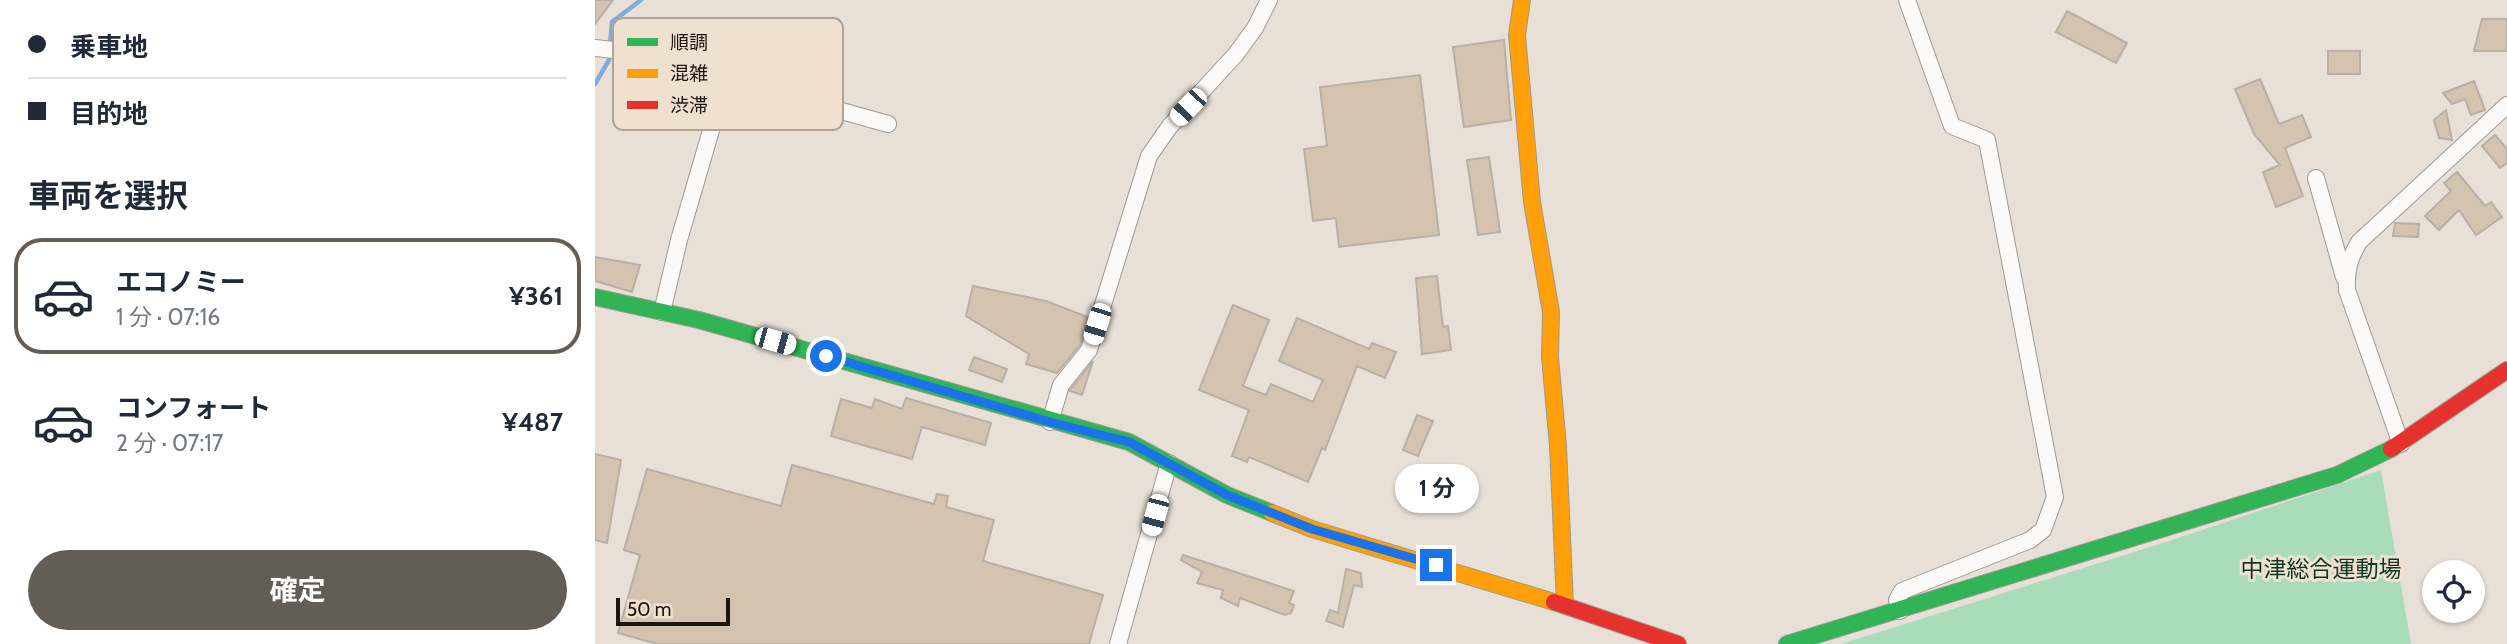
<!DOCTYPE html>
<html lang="ja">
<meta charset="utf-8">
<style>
:root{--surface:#fff;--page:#f6f6f7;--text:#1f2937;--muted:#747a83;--line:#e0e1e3;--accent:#635d56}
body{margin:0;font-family:Cabin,"Noto Sans JP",sans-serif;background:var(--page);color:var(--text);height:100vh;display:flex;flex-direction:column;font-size:26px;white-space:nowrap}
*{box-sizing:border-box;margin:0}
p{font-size:23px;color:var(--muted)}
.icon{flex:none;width:38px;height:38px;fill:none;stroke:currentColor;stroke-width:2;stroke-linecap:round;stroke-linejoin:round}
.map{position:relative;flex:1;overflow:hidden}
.details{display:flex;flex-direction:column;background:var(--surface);width:595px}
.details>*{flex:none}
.hud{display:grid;align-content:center;height:154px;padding:0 28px;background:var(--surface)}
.controls{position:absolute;left:1827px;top:560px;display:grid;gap:14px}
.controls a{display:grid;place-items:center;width:63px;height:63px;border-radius:50%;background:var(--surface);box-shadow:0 2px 5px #0004;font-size:35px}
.scale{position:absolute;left:21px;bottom:18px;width:114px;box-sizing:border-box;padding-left:7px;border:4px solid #1c1610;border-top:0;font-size:19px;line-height:24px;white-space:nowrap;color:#1c1610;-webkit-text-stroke:5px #efe0d0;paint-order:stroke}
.end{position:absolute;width:32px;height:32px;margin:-16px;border:9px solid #1a73e8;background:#fff;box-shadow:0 0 0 4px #fff}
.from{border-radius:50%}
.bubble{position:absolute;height:49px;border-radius:24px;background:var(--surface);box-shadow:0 2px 5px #0004;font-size:23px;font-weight:700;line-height:49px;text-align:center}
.car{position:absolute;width:21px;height:42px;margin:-21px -10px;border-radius:9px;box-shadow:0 0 5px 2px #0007;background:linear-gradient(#fff 24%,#345 0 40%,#fff 0 76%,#345 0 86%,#fff 0)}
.hud b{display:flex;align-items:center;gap:24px;height:66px;font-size:26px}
.hud b+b{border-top:2px solid var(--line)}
.hud i{width:18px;height:18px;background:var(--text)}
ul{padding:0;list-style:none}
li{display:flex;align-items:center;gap:21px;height:116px;margin:0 14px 10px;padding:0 14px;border:4px solid transparent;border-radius:28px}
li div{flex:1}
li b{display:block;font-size:26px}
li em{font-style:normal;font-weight:700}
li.active{border-color:var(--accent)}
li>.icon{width:63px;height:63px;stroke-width:1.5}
h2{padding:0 28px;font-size:32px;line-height:84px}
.cta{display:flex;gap:14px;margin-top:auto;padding:14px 28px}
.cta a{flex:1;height:80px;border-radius:42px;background:var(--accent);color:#fff;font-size:28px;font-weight:700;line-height:80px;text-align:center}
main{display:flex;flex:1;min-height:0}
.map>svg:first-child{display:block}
</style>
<main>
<section class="details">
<div class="hud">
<b><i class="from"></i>乗車地</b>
<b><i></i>目的地</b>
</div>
<h2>車両を選択</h2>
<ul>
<li class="active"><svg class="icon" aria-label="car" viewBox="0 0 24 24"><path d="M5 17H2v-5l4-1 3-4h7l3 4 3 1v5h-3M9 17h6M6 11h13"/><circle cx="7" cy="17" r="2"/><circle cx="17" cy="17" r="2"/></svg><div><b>エコノミー</b><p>1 分 · 07:16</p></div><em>¥361</em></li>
<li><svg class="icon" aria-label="car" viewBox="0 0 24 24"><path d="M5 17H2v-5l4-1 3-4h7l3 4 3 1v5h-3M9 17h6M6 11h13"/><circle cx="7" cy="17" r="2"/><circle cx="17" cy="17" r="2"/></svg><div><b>コンフォート</b><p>2 分 · 07:17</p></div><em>¥487</em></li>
</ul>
<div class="cta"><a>確定</a></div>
</section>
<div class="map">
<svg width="1912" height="644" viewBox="0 0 1912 644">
<rect width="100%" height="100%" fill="#e8e0d7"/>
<path fill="#abdcba" d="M1786,470L1816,644H1246L1571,542Z"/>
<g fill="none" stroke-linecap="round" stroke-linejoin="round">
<path stroke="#80acdc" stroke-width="4.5" d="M0,84L14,60L17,22L46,0"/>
</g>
<g fill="#d4c4af" stroke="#b6b0a8" stroke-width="2">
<path d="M0,0H18L0,24Z"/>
<path d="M1472,11L1532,43L1521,63L1461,32Z"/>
<path d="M1887,19H1912V51H1879Z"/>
<path d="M909,40L916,120L869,127L858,47Z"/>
<rect x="1733" y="51" width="32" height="23"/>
<path d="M825,75L844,235L744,247L741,218L718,221L709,149L732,146L725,87Z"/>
<path d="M1665,79L1684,124L1707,115L1716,137L1690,148L1708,196L1681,207L1668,172L1685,165L1659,134L1640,89Z"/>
<path d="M1879,81L1890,110L1876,115L1870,99L1857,104L1848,93Z"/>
<path d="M1851,110L1857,140L1844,138L1839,120Z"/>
<path d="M1900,135L1912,149V163L1905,168L1887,146Z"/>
<path d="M894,157L905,232L883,235L872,160Z"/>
<path d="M1862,172L1890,206L1896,202L1907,217L1881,235L1864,210L1844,230L1830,216L1856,191L1849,183Z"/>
<path d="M1800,223L1824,224L1823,237L1798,236Z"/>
<path d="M0,257L45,265L37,292L0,281Z"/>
<path d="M842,276L848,327L853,326L856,350L827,354L821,278Z"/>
<path d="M378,286L451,301L493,317L485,345L462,373L431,364L434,354L371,316Z"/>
<path d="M638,305L674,320L648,386L671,395L676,384L718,402L728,380L684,361L702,318L774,349L777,343L801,352L790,378L762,366L730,450L727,448L713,482L654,457L652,462L637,456L654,410L604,390Z"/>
<path d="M379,357L412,369L407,382L374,370Z"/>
<path d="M498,361L487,395L475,391V390Z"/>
<path d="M311,398L396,423L390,445L327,427L317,459L236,436L246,399L277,408L280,399L307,409Z"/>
<path d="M822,415L838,421L823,456L808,450Z"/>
<path d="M0,454L26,460L12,543L0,540Z"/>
<path d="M197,465L339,504L342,494L353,496L351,507L399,520L388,561L508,595L494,644H62L23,633L45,555L29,550L52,469L186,506Z"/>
<path d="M860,472L875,477L868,498L853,493Z"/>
<path d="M588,555L699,591L694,603L699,605L696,613L690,615L645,598L643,606L626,598L628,590L602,583L607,572L586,560Z"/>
<path d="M751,569L766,573L767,587L759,585L748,627L731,621L735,610L743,613Z"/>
</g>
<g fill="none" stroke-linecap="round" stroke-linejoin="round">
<defs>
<g id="street">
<path d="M0,48L36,52L293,124"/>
<path d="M1721,178L1749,277"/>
<path d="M67,312L84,240L131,79"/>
<path d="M455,422L466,385L494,350L554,156L575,126L641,54L660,28L674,0"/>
<path d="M1806,444L1752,290C1751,271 1754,259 1764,242L1912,105"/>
<path d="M1305,611L1302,600L1307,591L1435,540L1448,530L1460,497L1392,140L1357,126L1312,0"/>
<path d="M523,644L574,463"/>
</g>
<g id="fast">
<path d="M0,297L104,320L534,442L632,495L677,513"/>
<path d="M1192,644L1742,475L1796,449"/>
</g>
<g id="slow">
<path d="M927,0L922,35L937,202L956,312L955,357L963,446L970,605"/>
<path d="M677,513L717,529L959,602"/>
</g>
<g id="jam">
<path d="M1796,449L1912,370"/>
<path d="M959,602L1083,644"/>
</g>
</defs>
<use href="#street" stroke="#9f9892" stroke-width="18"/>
<use href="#fast" stroke="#9f9892" stroke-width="18"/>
<use href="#slow" stroke="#9f9892" stroke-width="18"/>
<use href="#jam" stroke="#9f9892" stroke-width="18"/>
<use href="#street" stroke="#fcfaf9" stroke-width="16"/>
<use href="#fast" stroke="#30b455" stroke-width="16"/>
<use href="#slow" stroke="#ff9f0a" stroke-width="16"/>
<use href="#jam" stroke="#e5322d" stroke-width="16"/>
</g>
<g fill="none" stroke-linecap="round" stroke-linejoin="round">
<path stroke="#1a73e8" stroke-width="9" d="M231,356L455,422L534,442L632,495L717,529L841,565"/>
</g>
<g text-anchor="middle" stroke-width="6" stroke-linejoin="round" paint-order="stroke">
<g font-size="23" fill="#0c3923" stroke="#efe0d0">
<text x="1726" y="577">中津総合運動場</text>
</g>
</g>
<rect x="18" y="18" width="230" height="112" rx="10" fill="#efe0d0" stroke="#b0a396" stroke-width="2"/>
<rect x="32" y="38" width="31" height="8" fill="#30b455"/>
<rect x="32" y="69" width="31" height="9" fill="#ff9f0a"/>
<rect x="32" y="101" width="31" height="8" fill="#e5322d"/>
<g font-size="19" fill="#1c1610">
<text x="75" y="49">順調</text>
<text x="75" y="80">混雑</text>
<text x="75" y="112">渋滞</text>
</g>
</svg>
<div class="controls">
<a><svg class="icon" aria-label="locate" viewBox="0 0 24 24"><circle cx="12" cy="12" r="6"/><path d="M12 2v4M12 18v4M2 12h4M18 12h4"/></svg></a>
</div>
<div class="scale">50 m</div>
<i class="end from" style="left:231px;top:356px"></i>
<i class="end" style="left:841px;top:565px"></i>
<div class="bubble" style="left:800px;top:464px;width:84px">1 分</div>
<i class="car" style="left:593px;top:107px;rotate:224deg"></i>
<i class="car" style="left:502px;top:324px;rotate:197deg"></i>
<i class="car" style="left:180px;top:341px;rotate:106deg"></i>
<i class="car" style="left:560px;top:515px;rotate:195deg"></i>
</div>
</main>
